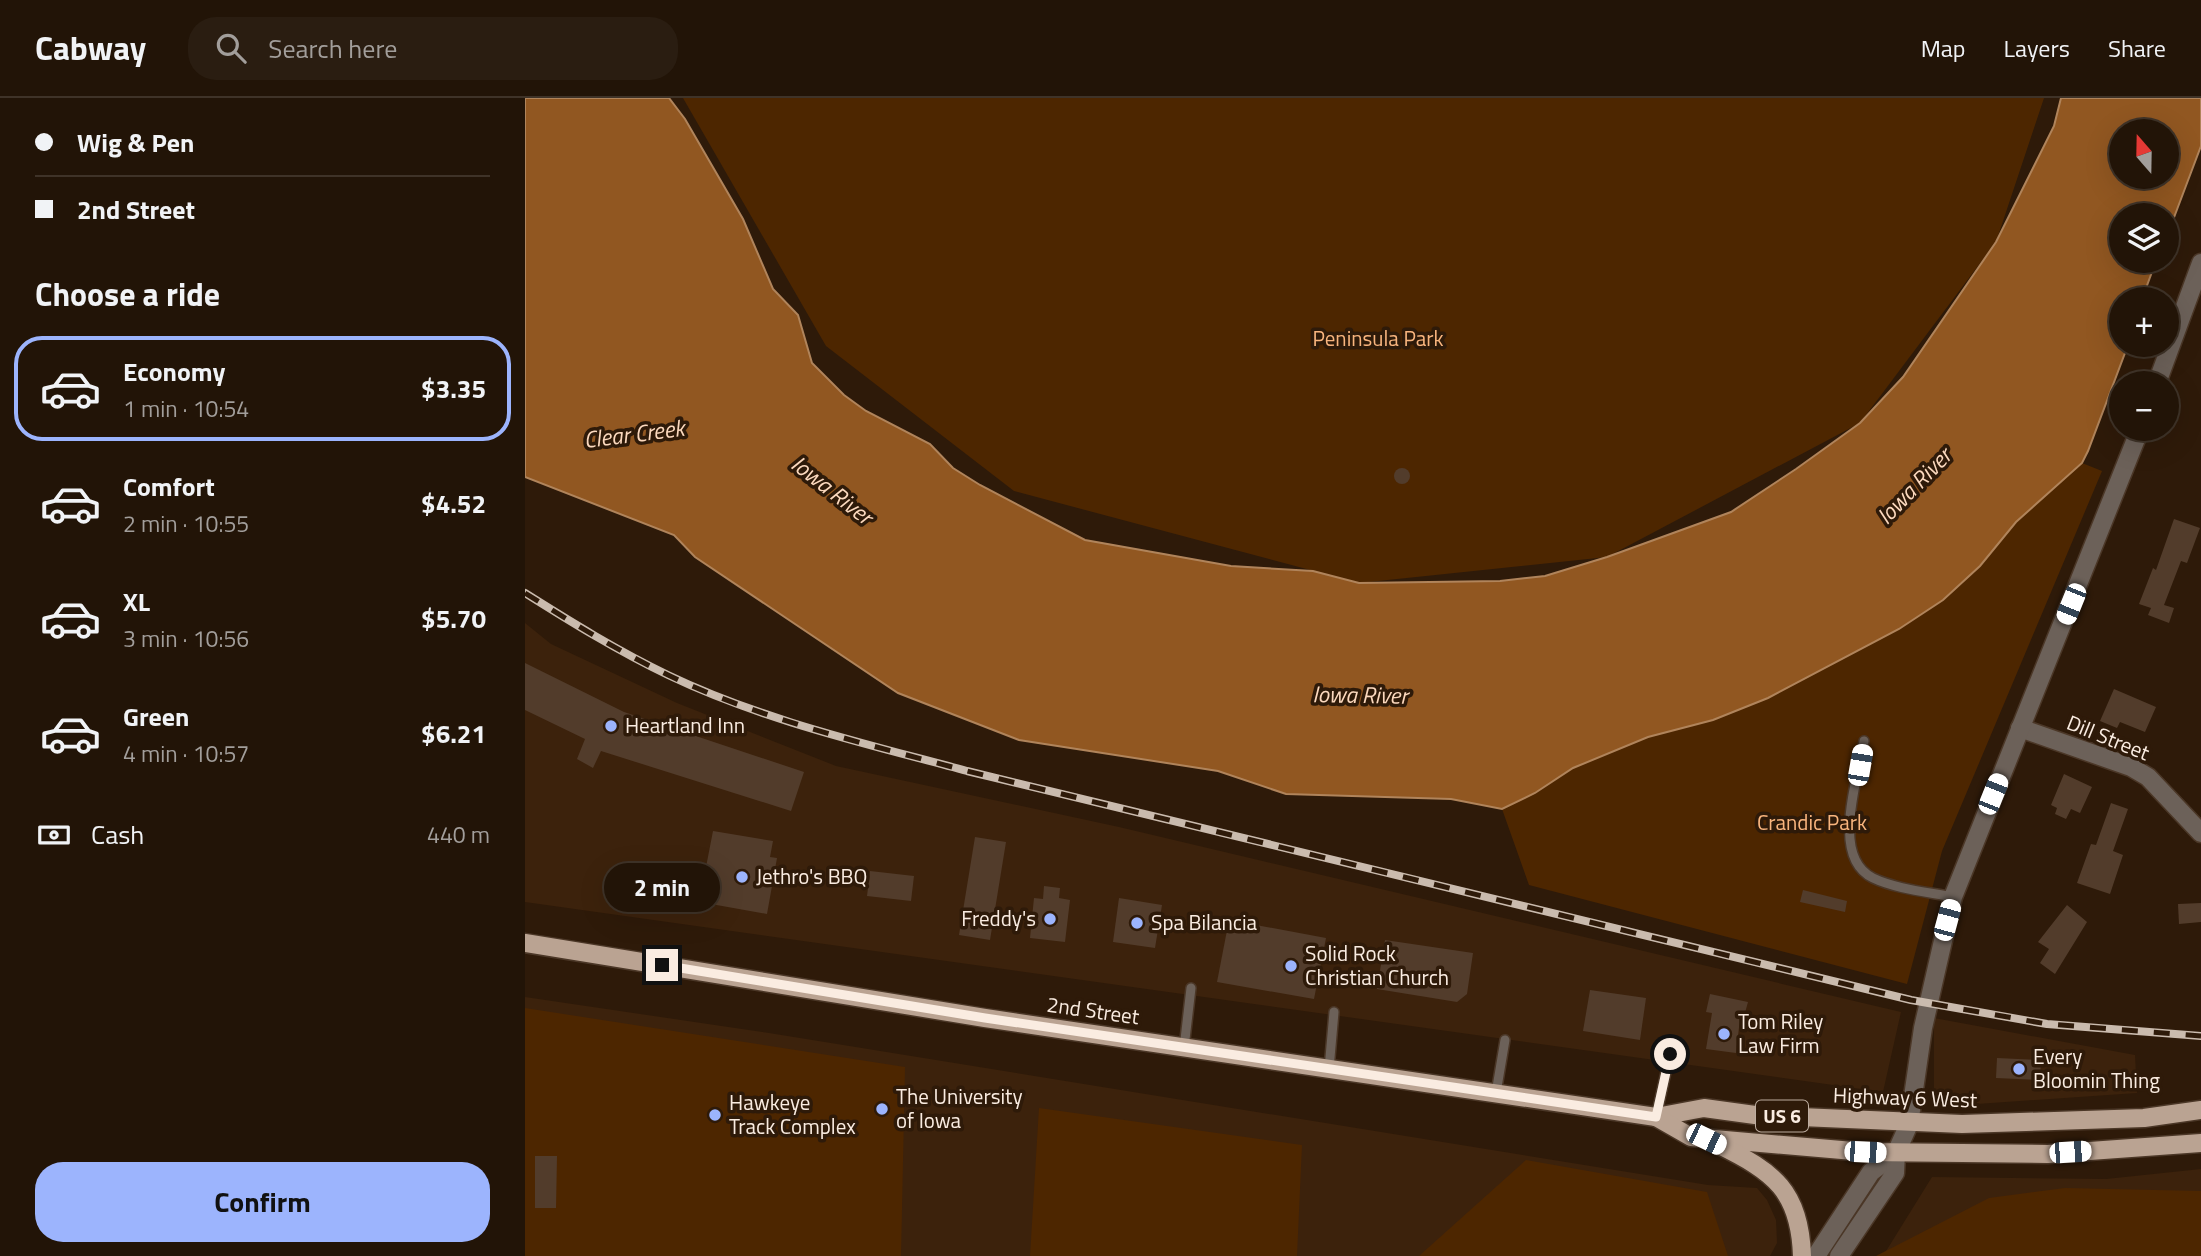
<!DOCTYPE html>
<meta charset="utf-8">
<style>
:root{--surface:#221407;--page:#2a1d11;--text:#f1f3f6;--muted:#a29e9b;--line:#3f3328;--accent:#9cb4fd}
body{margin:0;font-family:"Titillium Web",sans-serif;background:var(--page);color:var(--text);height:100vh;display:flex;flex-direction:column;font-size:26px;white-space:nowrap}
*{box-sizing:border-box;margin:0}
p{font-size:23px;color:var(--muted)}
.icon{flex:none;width:38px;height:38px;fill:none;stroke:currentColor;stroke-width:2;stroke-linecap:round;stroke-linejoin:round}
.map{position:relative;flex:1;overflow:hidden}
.details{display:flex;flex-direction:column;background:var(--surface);width:525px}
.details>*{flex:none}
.guide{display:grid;align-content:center;height:154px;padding:0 35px;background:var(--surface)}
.needle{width:46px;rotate:340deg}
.controls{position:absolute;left:1584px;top:21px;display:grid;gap:14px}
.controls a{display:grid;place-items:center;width:70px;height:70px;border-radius:50%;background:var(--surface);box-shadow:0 7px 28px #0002,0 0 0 2px var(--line);font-size:35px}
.end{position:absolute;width:32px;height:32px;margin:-16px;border:9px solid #faece1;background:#111;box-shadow:0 0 0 4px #111}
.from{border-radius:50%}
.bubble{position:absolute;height:49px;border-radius:24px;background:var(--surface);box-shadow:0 7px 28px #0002,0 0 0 2px var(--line);font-size:23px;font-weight:700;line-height:49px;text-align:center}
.car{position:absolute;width:21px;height:42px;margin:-21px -10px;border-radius:9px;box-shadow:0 0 5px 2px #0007;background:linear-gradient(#fff 24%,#345 0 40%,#fff 0 76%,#345 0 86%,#fff 0)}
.guide b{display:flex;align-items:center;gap:24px;height:66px;font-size:26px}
.guide b+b{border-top:2px solid var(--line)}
.guide i{width:18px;height:18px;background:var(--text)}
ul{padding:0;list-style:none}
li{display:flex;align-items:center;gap:21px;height:105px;margin:0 14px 10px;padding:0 21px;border:4px solid transparent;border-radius:28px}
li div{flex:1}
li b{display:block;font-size:26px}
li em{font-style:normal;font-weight:700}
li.current{border-color:var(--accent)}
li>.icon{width:63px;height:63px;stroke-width:1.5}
h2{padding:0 35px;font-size:32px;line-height:84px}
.pay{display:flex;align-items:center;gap:18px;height:77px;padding:0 35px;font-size:26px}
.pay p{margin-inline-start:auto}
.cta{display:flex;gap:14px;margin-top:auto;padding:14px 35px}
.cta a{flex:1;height:80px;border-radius:28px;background:var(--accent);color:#111;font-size:28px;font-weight:700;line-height:80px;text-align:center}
header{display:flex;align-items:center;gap:42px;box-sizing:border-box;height:98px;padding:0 35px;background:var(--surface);border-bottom:2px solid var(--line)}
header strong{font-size:33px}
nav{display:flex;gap:38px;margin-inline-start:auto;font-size:24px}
.search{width:490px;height:63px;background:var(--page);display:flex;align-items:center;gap:18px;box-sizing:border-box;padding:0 24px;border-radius:28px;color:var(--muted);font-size:26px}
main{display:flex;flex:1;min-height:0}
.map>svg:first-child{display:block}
</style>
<header>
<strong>Cabway</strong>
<div class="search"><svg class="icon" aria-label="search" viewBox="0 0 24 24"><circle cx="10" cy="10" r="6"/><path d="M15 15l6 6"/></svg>Search here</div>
<nav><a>Map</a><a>Layers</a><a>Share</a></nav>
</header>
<main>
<section class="details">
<div class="guide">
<b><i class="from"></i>Wig &amp; Pen</b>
<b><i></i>2nd Street</b>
</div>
<h2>Choose a ride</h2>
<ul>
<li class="current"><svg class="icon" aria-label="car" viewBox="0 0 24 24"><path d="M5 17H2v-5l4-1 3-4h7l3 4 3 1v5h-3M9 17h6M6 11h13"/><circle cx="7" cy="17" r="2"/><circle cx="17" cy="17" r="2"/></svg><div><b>Economy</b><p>1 min · 10:54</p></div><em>$3.35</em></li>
<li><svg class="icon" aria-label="car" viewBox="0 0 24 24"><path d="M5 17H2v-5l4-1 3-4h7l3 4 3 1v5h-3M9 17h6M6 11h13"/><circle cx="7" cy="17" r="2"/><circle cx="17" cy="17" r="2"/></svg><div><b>Comfort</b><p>2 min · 10:55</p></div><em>$4.52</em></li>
<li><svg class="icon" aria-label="car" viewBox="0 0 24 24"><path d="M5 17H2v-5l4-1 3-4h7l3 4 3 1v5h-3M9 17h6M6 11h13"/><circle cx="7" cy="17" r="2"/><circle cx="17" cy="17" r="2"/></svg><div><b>XL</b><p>3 min · 10:56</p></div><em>$5.70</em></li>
<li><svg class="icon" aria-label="car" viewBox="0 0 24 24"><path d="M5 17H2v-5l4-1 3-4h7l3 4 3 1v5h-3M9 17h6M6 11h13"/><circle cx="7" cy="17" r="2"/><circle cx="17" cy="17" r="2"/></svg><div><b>Green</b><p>4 min · 10:57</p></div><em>$6.21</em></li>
</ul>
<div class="pay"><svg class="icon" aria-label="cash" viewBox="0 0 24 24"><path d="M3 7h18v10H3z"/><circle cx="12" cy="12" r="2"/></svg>Cash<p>440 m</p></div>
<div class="cta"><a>Confirm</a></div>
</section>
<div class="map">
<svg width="1676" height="1158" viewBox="0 0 1676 1158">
<rect width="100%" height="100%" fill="#2e1a09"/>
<g fill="#3c220c">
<path d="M0,525L26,546L152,605L311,668L594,729L1376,914L1358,994L0,804Z"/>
<path d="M0,899L244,935L1183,1087L1232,1090L1242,1102L1251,1122L1252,1145L1245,1158H0Z"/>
<path d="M1409,920L1610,957L1612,995L1409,1009Z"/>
<path d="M1676,1071V1158H1358L1407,1079L1581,1081Z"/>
</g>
<g fill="#4d2600">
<path d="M158,0H1519L1471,144L1335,325L1082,459L834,485L489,393L301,248Z"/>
<path d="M1557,365L1577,373L1417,753L1382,886L1004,787L977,711L1010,695L1048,670L1123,639L1188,622L1243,600L1374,531L1418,502L1455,468L1491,424Z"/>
<path d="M0,910L380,969L376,1158H0Z"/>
<path d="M514,1010L777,1047L772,1158H505Z"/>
<path d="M1001,1062L1182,1094L1203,1158H894Z"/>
<path d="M1540,1090L1676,1093V1158H1351L1464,1100Z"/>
</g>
<path fill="#915721" stroke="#b0845b" stroke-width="2" fill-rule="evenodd" d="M0,0H144L160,21L218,121L248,191L273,217L287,265L319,297L341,313L405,346L428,370L455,387L560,442L706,468L788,473L834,485L975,483L1020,478L1082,459L1206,414L1271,371L1335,325L1378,279L1471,144L1529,28L1536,0H1676V48L1642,138V117H1596V163H1631L1617,201H1596V247H1603L1563,353L1557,365L1491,424L1455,468L1418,502L1374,531L1243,600L1188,622L1123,639L1048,670L1010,695L977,711L926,701L761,696L693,673L494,642L373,595L170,459L149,437L0,379ZM1642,33V79H1596V33Z"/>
<g fill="#523c2b">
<circle cx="877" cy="378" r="8"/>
<path d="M1649,421L1675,430L1662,465L1656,463L1639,507L1649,510L1644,525L1623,517L1626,510L1614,506L1628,470L1631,472Z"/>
<path d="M0,565L99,614L279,674L266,713L76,653L68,670L52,661L60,641L0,612Z"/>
<path d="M1589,591L1631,609L1620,634L1595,624L1592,630L1575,623Z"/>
<path d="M1539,676L1567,689L1555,715L1546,711L1541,721L1530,716L1532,710L1526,707Z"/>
<path d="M1586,705L1603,711L1588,753L1598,757L1585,796L1552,785L1566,746L1571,747Z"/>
<path d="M188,733L248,743L245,759L252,760L242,816L186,806L189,788L185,787L187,770L181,769Z"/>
<path d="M450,739L481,744L465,842L434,837Z"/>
<path d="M345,773L389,778L386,803L342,798Z"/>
<path d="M519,788L535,790L534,800L545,802L540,844L505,840L509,800L518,801Z"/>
<path d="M1278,792L1322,803L1320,814L1275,804Z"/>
<path d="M594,800L637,807L630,850L588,844Z"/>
<path d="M1676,805V824L1654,826L1653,806Z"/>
<path d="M1542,807L1562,824L1530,876L1515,865L1524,851L1513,844Z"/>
<path d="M704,822L801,840L789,901L692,884Z"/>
<path d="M860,842L948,855L942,896L932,904L852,891Z"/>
<path d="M1065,892L1121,900L1115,942L1058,933Z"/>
<path d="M1185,896L1223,904L1218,922L1215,921L1211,955L1181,951L1187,915L1181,914Z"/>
<path d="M1472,960L1516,962L1515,982L1471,980Z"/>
<path d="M10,1058H32L31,1110H10Z"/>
</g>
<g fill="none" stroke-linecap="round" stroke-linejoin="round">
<defs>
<g id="service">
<path d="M1339,643C1333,681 1305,759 1348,780C1371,791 1403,794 1428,799"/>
<path d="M659,950L666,890"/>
<path d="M804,971L809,914"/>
<path d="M971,995L980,942"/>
<path d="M1131,1019L1145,956"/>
</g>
<path id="minor" d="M1495,630L1606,669L1623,679L1676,735"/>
<g id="tertiary">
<path d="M1632,285L1676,165"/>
<path d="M1291,1158L1346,1074L1371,1055"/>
<path d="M1314,1158L1370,1075L1371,1055L1384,1026L1398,930L1428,799L1615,331"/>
</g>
<g id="primary">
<path d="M0,845L460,920L1131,1019L1179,1010L1230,1017L1437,1026L1619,1020L1676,1012"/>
<path d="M1131,1019L1166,1039L1340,1054L1523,1056L1676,1045"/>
<path d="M1194,1047C1249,1074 1275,1093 1277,1158"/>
</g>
</defs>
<use href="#service" stroke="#4b3727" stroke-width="12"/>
<use href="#minor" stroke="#4b3727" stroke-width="21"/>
<use href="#tertiary" stroke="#4b3727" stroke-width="21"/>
<use href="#primary" stroke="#4b3727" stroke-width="21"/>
<use href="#service" stroke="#6c6159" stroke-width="9"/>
<use href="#minor" stroke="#6c6159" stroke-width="18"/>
<use href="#tertiary" stroke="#6c6159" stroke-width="18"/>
<use href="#primary" stroke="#baa392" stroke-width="18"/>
<defs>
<path id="rail" d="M0,495C46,524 93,553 143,577C237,622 342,646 442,673L1386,902L1522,926L1676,938"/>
</defs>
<use href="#rail" stroke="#cabbae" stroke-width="8"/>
<use href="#rail" stroke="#2e1a09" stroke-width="5" stroke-dasharray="16" stroke-linecap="butt"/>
</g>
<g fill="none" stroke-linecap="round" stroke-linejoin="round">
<path stroke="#faece1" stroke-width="9" d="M137,867L460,920L1131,1019L1145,956"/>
</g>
<g fill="#9cb4fd" stroke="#2e1a09" stroke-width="2.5">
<circle cx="86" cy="628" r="7"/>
<circle cx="217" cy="779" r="7"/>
<circle cx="525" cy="821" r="7"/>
<circle cx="612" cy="825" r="7"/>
<circle cx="766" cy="868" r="7"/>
<circle cx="1199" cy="936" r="7"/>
<circle cx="1494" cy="971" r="7"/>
<circle cx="357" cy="1011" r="7"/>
<circle cx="190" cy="1017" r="7"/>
</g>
<g text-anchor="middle" stroke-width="7" stroke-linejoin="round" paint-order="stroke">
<rect fill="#2e1a09" stroke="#bdada0" stroke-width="2" x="1231" y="1002.5" width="52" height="31" rx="5"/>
<g font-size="19" font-weight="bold" fill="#faece1">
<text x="1257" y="1025">US 6</text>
</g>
<g font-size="21" fill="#f9b57e" stroke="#2e1a09">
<text x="853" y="248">Peninsula Park</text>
<text x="1287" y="732">Crandic Park</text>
</g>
<g font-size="21" fill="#faece1" stroke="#2e1a09" text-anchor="start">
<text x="100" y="635">Heartland Inn</text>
<text x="231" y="786">Jethro's BBQ</text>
<text x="511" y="828" text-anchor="end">Freddy's</text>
<text x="626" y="832">Spa Bilancia</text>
<text x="780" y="863">Solid Rock<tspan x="780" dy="24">Christian Church</tspan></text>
<text x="1213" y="931">Tom Riley<tspan x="1213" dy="24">Law Firm</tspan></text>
<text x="1508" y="966">Every<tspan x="1508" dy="24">Bloomin Thing</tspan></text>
<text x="371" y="1006">The University<tspan x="371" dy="24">of Iowa</tspan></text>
<text x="204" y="1012">Hawkeye<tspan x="204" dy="24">Track Complex</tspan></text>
</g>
<g font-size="21" fill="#faece1" stroke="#2e1a09">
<text transform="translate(1583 640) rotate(22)" y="7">Dill Street</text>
<text transform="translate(568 913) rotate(8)" y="7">2nd Street</text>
<text transform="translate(1380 1000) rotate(2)" y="7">Highway 6 West</text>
</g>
<g font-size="23" font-style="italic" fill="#fcd9be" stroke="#2e1a09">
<text transform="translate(109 336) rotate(-7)" y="8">Clear Creek</text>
<text transform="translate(1389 388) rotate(-46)" y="8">Iowa River</text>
<text transform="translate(307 392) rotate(38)" y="8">Iowa River</text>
<text transform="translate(835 597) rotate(1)" y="8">Iowa River</text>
</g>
</g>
</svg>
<div class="controls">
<a><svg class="needle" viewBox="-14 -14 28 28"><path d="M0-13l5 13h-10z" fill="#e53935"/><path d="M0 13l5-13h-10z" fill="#a29e9b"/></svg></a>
<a><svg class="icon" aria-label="layers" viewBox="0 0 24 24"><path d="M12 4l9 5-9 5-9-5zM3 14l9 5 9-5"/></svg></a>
<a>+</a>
<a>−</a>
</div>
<i class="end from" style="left:1145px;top:956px"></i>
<i class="end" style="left:137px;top:867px"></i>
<div class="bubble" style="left:79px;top:765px;width:116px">2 min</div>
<i class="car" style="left:1546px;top:506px;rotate:202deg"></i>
<i class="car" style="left:1335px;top:667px;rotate:10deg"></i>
<i class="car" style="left:1468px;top:696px;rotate:22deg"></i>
<i class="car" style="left:1422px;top:822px;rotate:15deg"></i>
<i class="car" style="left:1181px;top:1041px;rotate:116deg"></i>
<i class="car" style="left:1340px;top:1054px;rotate:92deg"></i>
<i class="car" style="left:1545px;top:1054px;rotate:86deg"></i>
</div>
</main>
